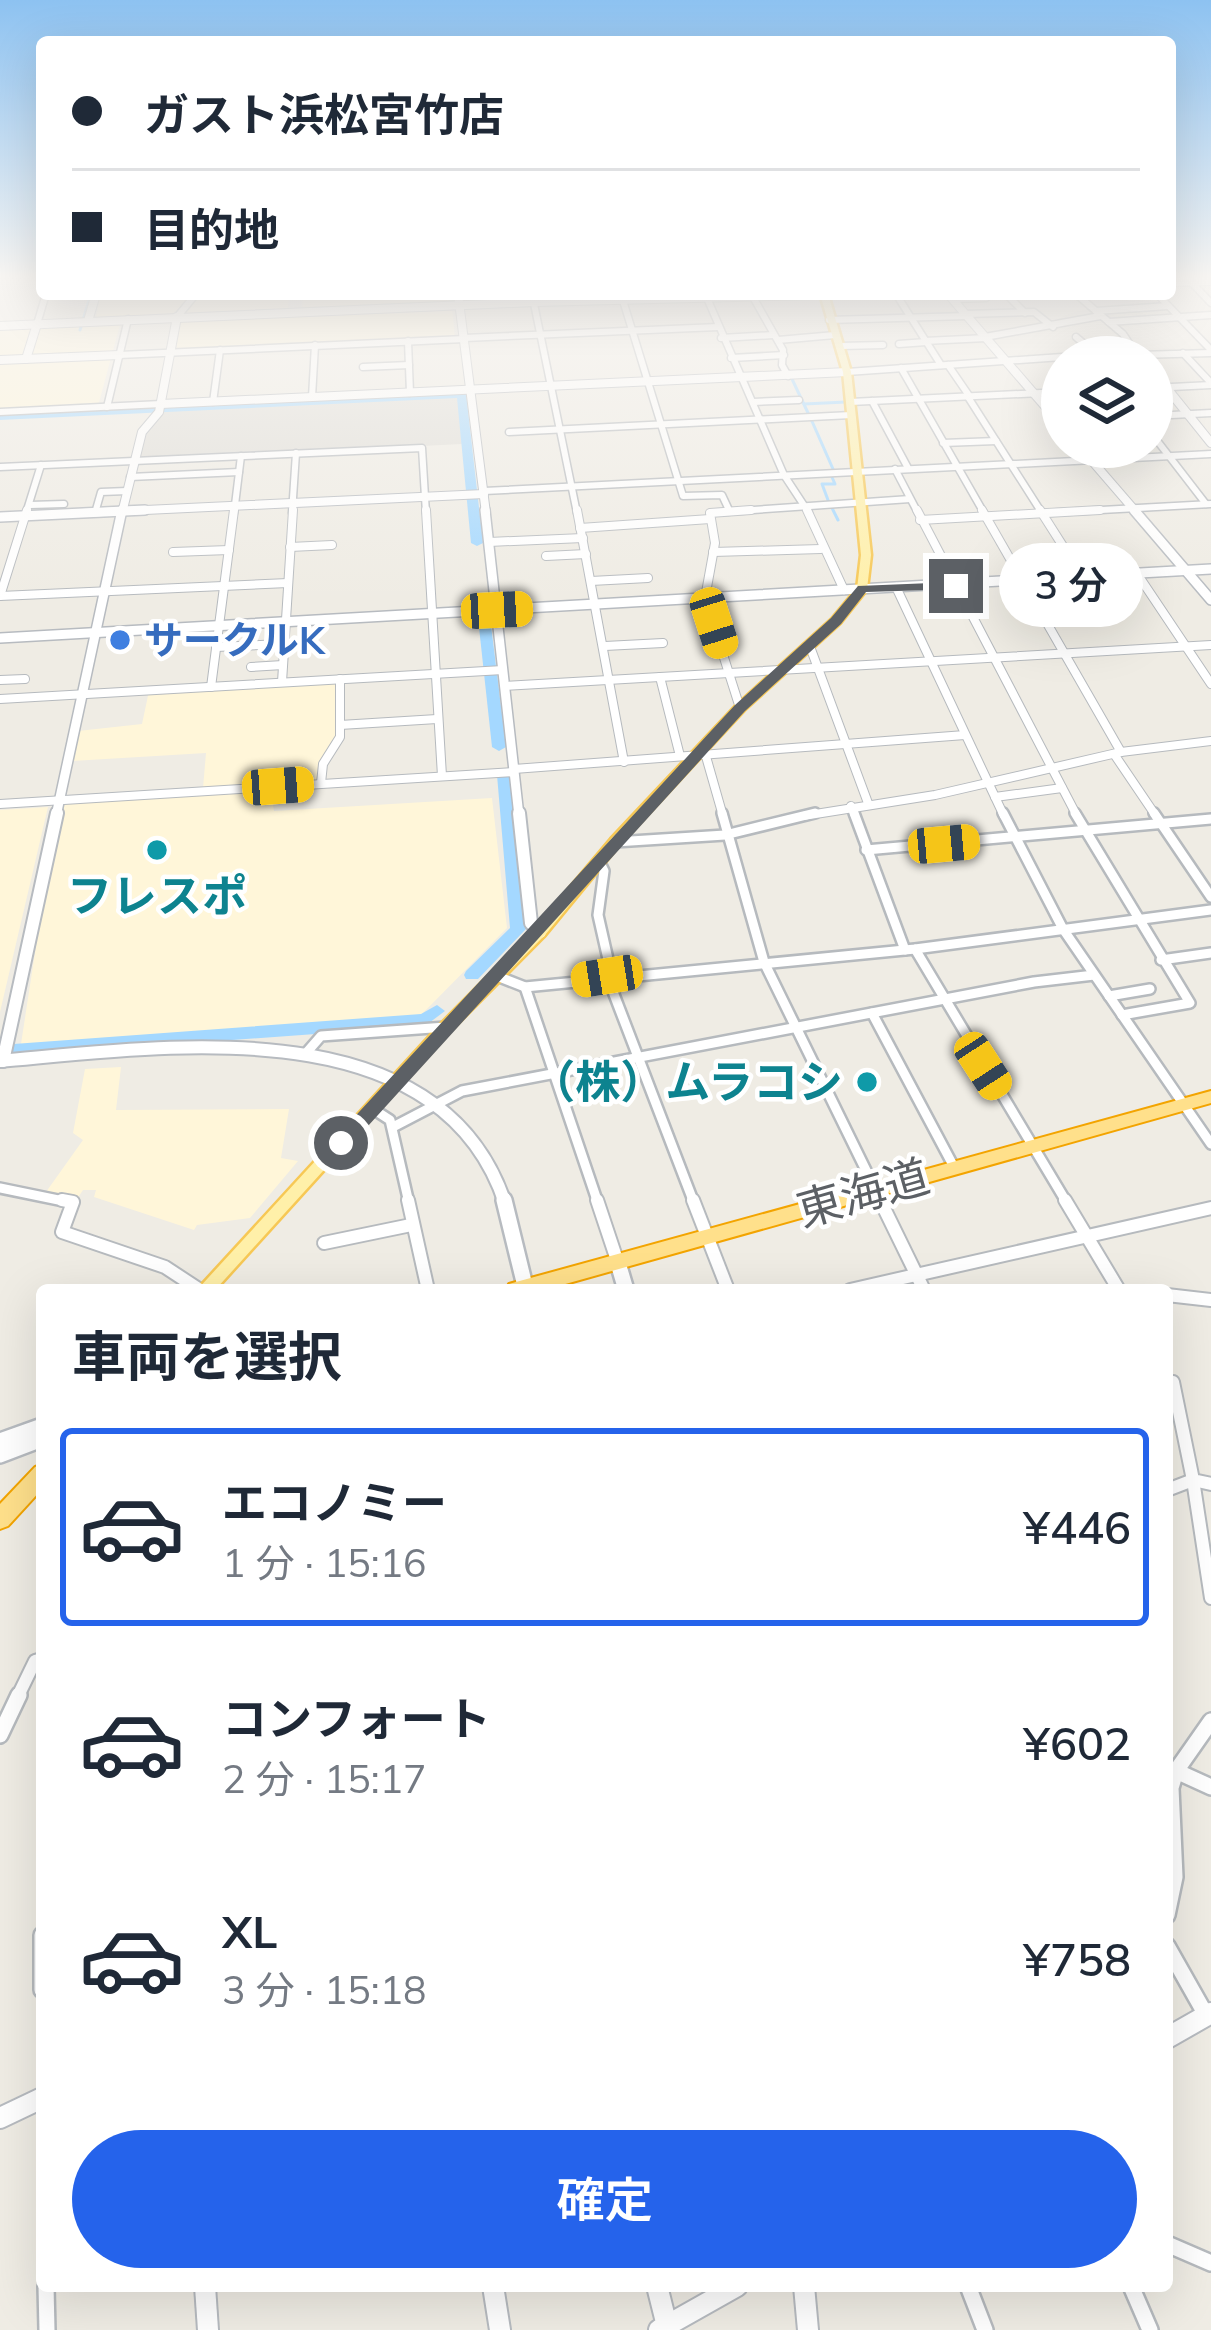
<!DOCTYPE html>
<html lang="ja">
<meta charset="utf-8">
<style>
:root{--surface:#fff;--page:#f2f2f3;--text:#1f2937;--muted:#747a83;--line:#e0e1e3;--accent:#2563eb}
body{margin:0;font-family:Mulish,"Noto Sans JP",sans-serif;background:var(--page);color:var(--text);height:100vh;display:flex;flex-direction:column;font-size:45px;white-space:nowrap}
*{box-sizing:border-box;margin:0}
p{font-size:39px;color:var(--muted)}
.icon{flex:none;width:66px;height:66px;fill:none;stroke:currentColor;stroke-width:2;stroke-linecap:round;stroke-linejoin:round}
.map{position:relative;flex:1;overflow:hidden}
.drawer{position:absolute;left:36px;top:1284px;width:1137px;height:1008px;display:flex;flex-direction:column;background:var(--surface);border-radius:12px;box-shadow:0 12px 48px #0002}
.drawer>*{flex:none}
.banner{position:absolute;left:36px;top:36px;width:1140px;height:264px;border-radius:12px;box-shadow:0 12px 48px #0002;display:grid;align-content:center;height:264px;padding:0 36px;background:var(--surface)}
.controls{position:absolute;left:1041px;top:336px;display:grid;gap:24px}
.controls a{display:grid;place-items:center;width:132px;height:132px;border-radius:50%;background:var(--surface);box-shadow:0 12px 48px #0002;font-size:60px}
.end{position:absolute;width:54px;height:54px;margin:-27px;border:15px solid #5c6065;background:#fff;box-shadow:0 0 0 6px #fff}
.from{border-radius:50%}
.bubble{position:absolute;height:84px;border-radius:42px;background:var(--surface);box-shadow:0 12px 48px #0002;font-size:39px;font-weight:600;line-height:84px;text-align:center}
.car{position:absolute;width:36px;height:72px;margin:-36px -18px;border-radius:15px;box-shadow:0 0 9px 3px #0007;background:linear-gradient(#f5c518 24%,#345 0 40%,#f5c518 0 76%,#345 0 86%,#f5c518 0)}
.banner b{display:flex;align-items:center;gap:42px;height:114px;font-size:45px}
.banner b+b{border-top:3px solid var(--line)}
.banner i{width:30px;height:30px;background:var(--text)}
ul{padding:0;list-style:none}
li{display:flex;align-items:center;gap:36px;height:198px;margin:0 24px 18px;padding:0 12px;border:6px solid transparent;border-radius:12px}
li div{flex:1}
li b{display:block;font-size:45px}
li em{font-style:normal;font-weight:600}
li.on{border-color:var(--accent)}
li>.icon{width:108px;height:108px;stroke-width:1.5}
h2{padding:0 36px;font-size:54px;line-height:144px}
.button{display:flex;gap:24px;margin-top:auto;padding:24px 36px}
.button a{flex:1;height:138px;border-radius:72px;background:var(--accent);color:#fff;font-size:48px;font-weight:600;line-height:138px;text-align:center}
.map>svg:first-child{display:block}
</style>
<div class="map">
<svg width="1211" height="2330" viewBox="0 0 1211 2330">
<rect width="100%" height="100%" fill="#efece4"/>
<g fill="#fff6d9">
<path d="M101,294H192L190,301L171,314L96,318Z"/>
<path d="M199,294H289L288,311L185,315Z"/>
<path d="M303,294H448L449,303L302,310Z"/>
<path d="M452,308L455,338L176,350L181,320Z"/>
<path d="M121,321L98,406L0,410V328Z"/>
<path d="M337,680L336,741L318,781L203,788L206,753L72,761L78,731L142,724L149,691Z"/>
<path d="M248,791L247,800L272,799L274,811L492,798L507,928L420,1016L21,1044L40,920L65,803Z"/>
<path d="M48,807L0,1012V810Z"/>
<path d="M121,1067L116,1110L289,1109L281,1158L298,1161L250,1218L197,1225L194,1230L94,1197L96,1190H83L77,1199L46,1192L83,1140L73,1133L85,1069Z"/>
</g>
<path fill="#e0ded8" d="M458,397L462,444L137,460L144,431L164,409Z"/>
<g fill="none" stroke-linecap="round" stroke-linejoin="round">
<g stroke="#a4d8ff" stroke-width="3">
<path d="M1171,275L1186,279"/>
<path d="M80,330L91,294"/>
<path d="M792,379L809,415"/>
<path d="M804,404L846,402"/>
<path d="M811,419L833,469"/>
<path d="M828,500L822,484H835L831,475"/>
<path d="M831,506L838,520"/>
</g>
<g fill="#a4d8ff" fill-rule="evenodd">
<path d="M466,393L483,543L477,546L471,543L457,398L0,420V414Z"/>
<path d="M483,605L489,609L506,747L499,751L492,747L477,609Z"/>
<path d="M504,771L511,775L526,929L478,979H466L464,975L466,971L510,928L497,775Z"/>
<path d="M437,1005L445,1011L425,1026L0,1057V1045L421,1014Z"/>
</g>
<defs>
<g id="street-far4">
<path d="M1191,282L1211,303"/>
<path d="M532,294L577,513"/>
<path d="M621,294L683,496L722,495L729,510"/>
<path d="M896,294L941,365"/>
<path d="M1006,294L1025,313"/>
<path d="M1076,294L1123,334L1135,352"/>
<path d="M1157,294L1211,350"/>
<path d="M753,297L783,350L782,365L788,376"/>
<path d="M707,298L784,475L809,513"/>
<path d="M953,299L986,298"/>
<path d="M1096,311L1168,306"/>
<path d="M965,314L1034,312L1053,327"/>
<path d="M177,317L196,294"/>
<path d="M829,320L966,316"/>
<path d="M1109,322L1211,315"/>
<path d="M37,324L46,294"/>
<path d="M985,337L1100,316"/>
<path d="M1076,337L1096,354"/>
<path d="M464,338L718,327"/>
<path d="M721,338L773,335"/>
<path d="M778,340L835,335"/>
<path d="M408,341L410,393"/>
<path d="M925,341L986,338"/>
<path d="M899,344L926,342"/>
<path d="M839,346L883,345"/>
<path d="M1183,353L1211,383"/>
<path d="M119,355L464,339"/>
<path d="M1064,357L1211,353"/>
<path d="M731,358L784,355"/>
<path d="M948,365L970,397"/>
<path d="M363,367L409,365"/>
<path d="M901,368L984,513"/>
<path d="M847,372L1062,357"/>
<path d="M1152,388L1211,385"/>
<path d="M312,397L315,345"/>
<path d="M968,397L1042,513"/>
<path d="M872,401L908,468"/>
<path d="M213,402L220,350"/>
<path d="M753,402L799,400"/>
<path d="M850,402L1062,392"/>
<path d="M107,407L128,319"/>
<path d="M0,412L161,404"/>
<path d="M1152,416L1211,413"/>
<path d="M509,432L851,415"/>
<path d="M1152,434L1206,504"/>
<path d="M943,443L996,441"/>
<path d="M0,467L422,448L426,513"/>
<path d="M895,469L918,513"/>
<path d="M130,477L239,472"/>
<path d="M484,491L1211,454"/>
<path d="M30,505L64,504"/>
<path d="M26,513L41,465"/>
<path d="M95,513L101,492L127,491"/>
<path d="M234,513L241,456"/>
<path d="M292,513L296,453"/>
<path d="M710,513L910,499"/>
<path d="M1046,513L1211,504"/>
</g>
<g id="street-far3">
<path d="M426,510L442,776"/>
<path d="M577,510L624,762"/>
<path d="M807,510L844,590"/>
<path d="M917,510L1077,816"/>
<path d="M982,510L1121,752"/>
<path d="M1040,510L1082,576"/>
<path d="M920,520L1100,510"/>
<path d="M580,528L710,519"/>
<path d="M489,542L583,538"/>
<path d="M290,547L332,545"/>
<path d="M173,552L229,550"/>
<path d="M713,552L821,549"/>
<path d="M546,556L586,554"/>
<path d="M1136,572L1211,684"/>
<path d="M591,581L648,578"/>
<path d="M896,587L1004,816"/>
<path d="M0,596L288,583"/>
<path d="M0,596L27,510"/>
<path d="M809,644L868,803"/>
<path d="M605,646L663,643"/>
<path d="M216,647L285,644"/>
<path d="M251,667L283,665"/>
<path d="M660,677L680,756"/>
<path d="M0,680L25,679"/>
<path d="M282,682L293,510"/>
<path d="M505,686L1211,645"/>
<path d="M211,687L234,510"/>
<path d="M0,699L503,670"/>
<path d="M740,708L705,598L715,543L710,513L751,510"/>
<path d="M340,725L437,719"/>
<path d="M705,753L723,816"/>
<path d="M1114,754L1156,816"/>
<path d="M514,769L965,735"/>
<path d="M321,783L323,764L340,737V679"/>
<path d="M995,797L1062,788"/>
<path d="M0,804L514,772"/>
<path d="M851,806L855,816"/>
<path d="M803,816L935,795L1121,752L1211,741"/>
</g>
<g id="street-far2">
<path d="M722,813L764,962L882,1203"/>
<path d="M854,813L905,950"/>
<path d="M1003,813L1063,929L1211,1144"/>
<path d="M1075,813L1190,1003L1122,1015"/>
<path d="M1154,813L1211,897"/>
<path d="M615,842L725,835L815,813"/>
<path d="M866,850L1211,819"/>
<path d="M599,861L604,871L598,915L610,968L607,976L694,1203"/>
<path d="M915,949L1067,1203"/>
<path d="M1161,960L1211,953"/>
<path d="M497,976L525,987L915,949L1211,910"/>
<path d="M525,987L598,1203"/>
<path d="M1109,996L1150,989"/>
<path d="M872,1013L954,1167"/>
<path d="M307,1052L321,1036L446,1027"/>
<path d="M373,1109L390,1120L409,1203"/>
<path d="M393,1127L462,1091L1034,982L1094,975"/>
<path d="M0,1188L73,1203"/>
</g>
<g id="street-far1">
<path d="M62,1200L73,1202L62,1232L165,1267L200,1290"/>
<path d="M408,1200L428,1290"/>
<path d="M597,1200L618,1263"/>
<path d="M693,1200L728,1290"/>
<path d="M880,1200L924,1290"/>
<path d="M1065,1200L1119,1290"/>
<path d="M324,1243L411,1225"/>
<path d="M850,1290L1211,1208"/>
<path d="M1167,1295L1211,1300"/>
<path d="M1173,1382L1193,1480L1211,1484"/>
<path d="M1167,1490L1193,1480L1211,1598"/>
<path d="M17,1698L35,1661L42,1659"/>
</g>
<g id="street">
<path d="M0,1735L19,1695"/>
<path d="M1176,1771L1211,1787"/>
<path d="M1167,1915L1175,1877L1171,1788L1176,1771L1211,1721"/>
<path d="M42,1935V1990"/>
<path d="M1167,1946L1206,2015"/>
<path d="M1167,2244L1211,2263"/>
<path d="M46,2286L47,2330"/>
<path d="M968,2286L985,2330"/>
<path d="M1131,2286L1150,2330"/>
</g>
<g id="secondary-far4">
<path d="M1170,282L1211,281"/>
<path d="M458,294L486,513"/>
<path d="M948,294L1062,426"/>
<path d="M88,321L96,294"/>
<path d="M0,326L534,302L857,294"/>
<path d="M26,359L37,324"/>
<path d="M0,360L119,355"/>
<path d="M1166,387L1211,443"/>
<path d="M161,404L847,372"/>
<path d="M1080,447L1137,513"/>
<path d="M82,513L484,494"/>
<path d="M122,513L142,432L159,412L177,317"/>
</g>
<g id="secondary-far3">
<path d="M485,510L519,816"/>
<path d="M1134,510L1211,600"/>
<path d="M0,517L145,510"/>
<path d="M0,638L1211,569"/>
<path d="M56,816L122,510"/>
</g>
<g id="secondary-far2">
<path d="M519,813L531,923L540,932"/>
<path d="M0,1061C160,1047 439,1004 505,1203"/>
<path d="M3,1061L57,813"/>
</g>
<g id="secondary-far1">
<path d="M504,1200L526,1290"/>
<path d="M618,1263L626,1290"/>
<path d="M0,1441L42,1426"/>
<path d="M0,1455L42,1439"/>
</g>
<g id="secondary">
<path d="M1167,2038L1211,2013"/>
<path d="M0,2118L42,2098"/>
<path d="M205,2286L208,2330"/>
<path d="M493,2286L500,2330"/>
<path d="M657,2286L668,2330"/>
<path d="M804,2286L808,2330"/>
<path d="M659,2330L737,2286"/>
</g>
<path id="primary" d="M820,294H828L851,372L871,555L867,589L840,623L744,710L619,845L545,935L451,1030L215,1290H197L441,1024L535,929L611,839L736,706L832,619L857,589L861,555L843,372Z"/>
<g id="highway">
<path d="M1211,1091V1103L544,1290H506L509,1284L516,1282Z"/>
<path d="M42,1464V1489L8,1526L0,1529V1504L35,1467Z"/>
</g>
</defs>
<use href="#street-far4" stroke="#b6babe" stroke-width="9"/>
<use href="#street-far3" stroke="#b6babe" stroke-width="10"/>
<use href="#street-far2" stroke="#b6babe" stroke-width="14"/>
<use href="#street-far1" stroke="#b6babe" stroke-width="16"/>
<use href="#street" stroke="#b6babe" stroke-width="20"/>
<use href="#secondary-far4" stroke="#b7bbc0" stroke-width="10"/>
<use href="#secondary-far3" stroke="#b7bbc0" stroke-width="12"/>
<use href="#secondary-far2" stroke="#b7bbc0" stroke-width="16"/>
<use href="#secondary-far1" stroke="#b7bbc0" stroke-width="20"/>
<use href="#secondary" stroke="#b7bbc0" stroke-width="24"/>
<use href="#primary" stroke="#f7c855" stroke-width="5"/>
<use href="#highway" stroke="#f3a400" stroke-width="4"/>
<use href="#street-far4" stroke="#fff" stroke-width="6"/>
<use href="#street-far3" stroke="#fff" stroke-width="8"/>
<use href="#street-far2" stroke="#fff" stroke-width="9"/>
<use href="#street-far1" stroke="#fff" stroke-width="12"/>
<use href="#street" stroke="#fff" stroke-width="15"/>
<use href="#secondary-far4" stroke="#fff" stroke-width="8"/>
<use href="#secondary-far3" stroke="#fff" stroke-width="9"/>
<use href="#secondary-far2" stroke="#fff" stroke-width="12"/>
<use href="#secondary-far1" stroke="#fff" stroke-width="15"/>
<use href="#secondary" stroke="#fff" stroke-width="20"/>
<use href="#primary" fill="#fff0a9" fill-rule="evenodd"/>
<use href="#highway" fill="#ffe08b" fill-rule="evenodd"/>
</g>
<linearGradient id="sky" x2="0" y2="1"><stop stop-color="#8dc2f1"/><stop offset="0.46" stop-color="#f8f6f3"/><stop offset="1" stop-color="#f8f6f3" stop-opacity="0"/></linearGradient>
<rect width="1211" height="601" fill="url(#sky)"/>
<path fill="#5c6065" d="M956,582L961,589L866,592L841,624L745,711L348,1148H335V1138L735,705L831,618L858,586Z"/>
<circle fill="#3f7fe0" stroke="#fff" stroke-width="4.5" cx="120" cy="640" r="12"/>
<g fill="#0f9aa8" stroke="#fff" stroke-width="4.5">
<circle cx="157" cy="850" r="12"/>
<circle cx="867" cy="1082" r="12"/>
</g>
<g text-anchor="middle" stroke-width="9" stroke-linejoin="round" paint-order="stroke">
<g font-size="39" font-weight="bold" fill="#366cbe" stroke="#fff" text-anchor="start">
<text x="144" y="654">サークルK</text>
</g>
<g font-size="45" font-weight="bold" fill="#0d838f" stroke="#fff">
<text x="157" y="912">フレスポ</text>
<text x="843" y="1098" text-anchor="end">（株）ムラコシ</text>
</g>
<g font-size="45" fill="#5c6065" stroke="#fff">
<text transform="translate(863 1193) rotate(-16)" y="16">東海道</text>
</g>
</g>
</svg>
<div class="controls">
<a><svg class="icon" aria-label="layers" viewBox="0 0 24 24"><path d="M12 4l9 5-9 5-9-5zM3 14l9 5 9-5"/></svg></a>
</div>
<i class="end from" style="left:341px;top:1143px"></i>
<i class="end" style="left:956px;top:586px"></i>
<div class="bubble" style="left:999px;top:543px;width:144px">3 分</div>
<i class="car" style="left:497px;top:610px;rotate:87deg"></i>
<i class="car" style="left:714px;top:623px;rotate:162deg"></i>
<i class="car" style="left:278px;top:786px;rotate:86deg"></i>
<i class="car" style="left:944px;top:844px;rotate:85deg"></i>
<i class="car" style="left:607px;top:976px;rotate:261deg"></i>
<i class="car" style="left:983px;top:1066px;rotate:147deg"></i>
<div class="banner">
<b><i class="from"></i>ガスト浜松宮竹店</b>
<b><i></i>目的地</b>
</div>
<section class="drawer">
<h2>車両を選択</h2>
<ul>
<li class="on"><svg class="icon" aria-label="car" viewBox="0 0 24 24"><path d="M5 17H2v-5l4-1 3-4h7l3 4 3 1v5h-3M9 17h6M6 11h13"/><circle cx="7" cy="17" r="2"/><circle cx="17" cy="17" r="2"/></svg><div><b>エコノミー</b><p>1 分 · 15:16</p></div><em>¥446</em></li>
<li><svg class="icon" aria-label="car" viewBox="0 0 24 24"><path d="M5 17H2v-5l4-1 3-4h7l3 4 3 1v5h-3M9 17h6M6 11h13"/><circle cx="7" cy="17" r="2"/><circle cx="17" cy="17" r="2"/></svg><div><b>コンフォート</b><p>2 分 · 15:17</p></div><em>¥602</em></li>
<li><svg class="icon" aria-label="car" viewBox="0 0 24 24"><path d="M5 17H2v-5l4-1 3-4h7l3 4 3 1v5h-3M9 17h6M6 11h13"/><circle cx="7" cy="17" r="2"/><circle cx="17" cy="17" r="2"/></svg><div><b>XL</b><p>3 分 · 15:18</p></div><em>¥758</em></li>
</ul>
<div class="button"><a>確定</a></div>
</section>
</div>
